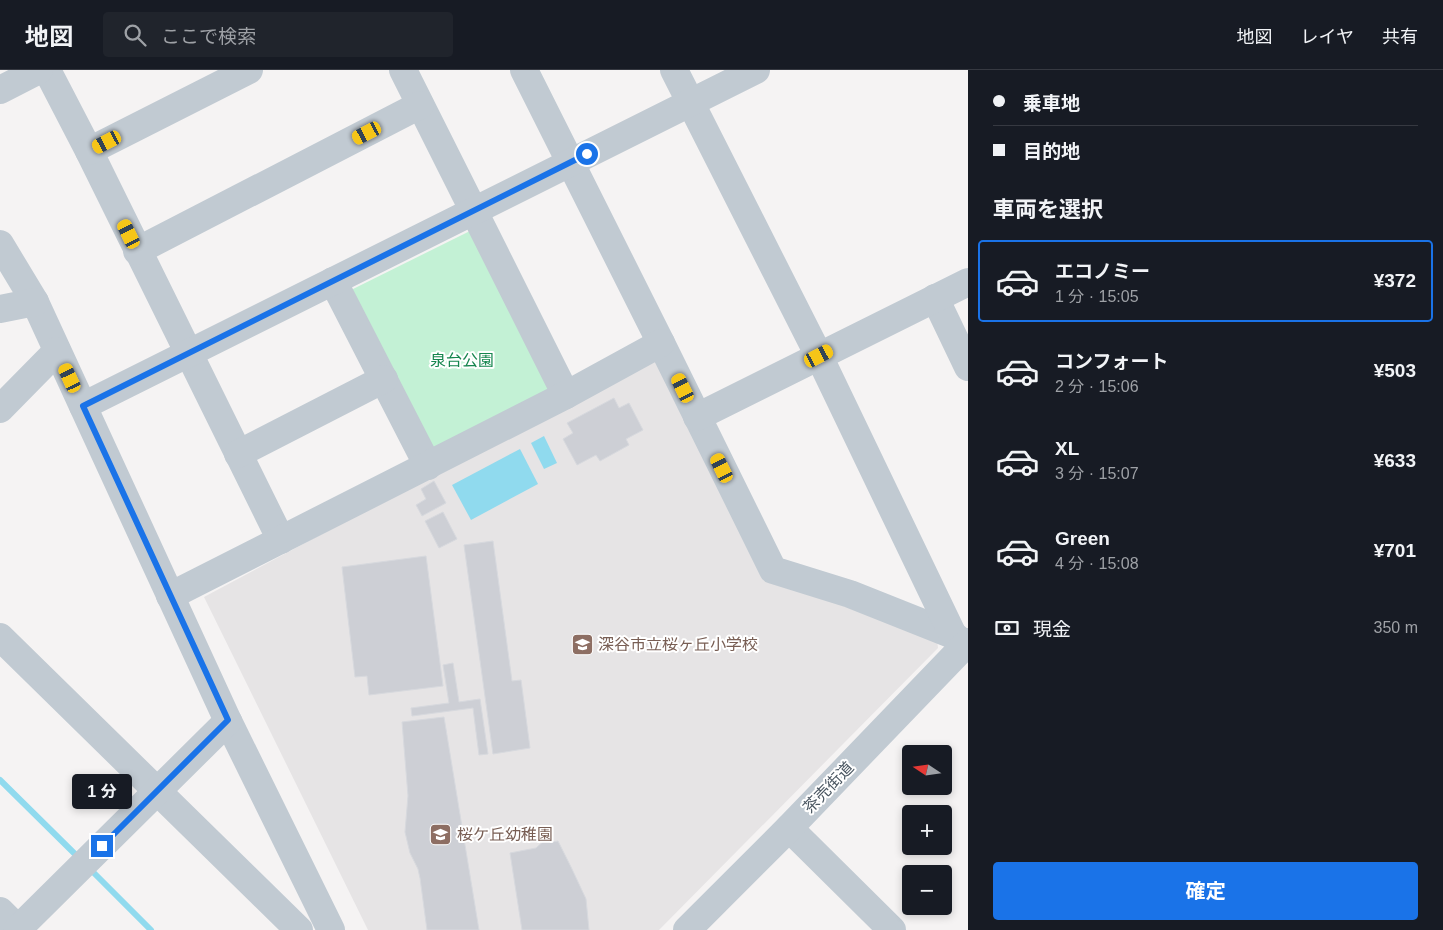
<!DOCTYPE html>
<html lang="ja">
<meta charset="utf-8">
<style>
:root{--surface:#171b24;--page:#20242c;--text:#f1f3f6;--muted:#9ea1a6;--line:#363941;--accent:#1a73e8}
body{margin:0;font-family:Arial,"Noto Sans JP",sans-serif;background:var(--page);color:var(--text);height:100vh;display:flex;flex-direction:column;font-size:19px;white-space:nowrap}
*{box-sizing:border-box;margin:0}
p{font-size:16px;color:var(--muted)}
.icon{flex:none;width:28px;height:28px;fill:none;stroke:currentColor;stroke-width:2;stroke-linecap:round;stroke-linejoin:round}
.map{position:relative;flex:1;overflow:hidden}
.details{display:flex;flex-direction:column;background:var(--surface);width:475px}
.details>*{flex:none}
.top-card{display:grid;align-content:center;height:110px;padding:0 25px;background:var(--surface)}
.needle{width:32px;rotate:283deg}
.tools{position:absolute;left:902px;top:675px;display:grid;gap:10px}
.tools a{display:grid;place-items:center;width:50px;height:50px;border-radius:5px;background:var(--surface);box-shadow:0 2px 8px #0003;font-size:25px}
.end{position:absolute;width:22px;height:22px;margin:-11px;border:6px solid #1a73e8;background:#fff;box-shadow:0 0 0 2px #fff}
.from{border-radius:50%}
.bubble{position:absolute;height:35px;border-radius:5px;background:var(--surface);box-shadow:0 2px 8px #0003;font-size:16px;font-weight:700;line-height:35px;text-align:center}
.car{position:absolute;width:15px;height:30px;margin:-15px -8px;border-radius:6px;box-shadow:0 0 4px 1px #0007;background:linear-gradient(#f5c518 24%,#345 0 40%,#f5c518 0 76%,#345 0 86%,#f5c518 0)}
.top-card b{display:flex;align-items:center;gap:18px;height:48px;font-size:19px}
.top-card b+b{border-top:1px solid var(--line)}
.top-card i{width:12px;height:12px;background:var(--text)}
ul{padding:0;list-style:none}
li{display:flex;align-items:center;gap:15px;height:82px;margin:0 10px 8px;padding:0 15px;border:2px solid transparent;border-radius:5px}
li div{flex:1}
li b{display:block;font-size:19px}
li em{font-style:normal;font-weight:700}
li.on{border-color:var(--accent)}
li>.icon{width:45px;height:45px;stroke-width:1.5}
h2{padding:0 25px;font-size:22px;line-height:60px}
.pay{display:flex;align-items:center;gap:12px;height:55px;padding:0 25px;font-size:19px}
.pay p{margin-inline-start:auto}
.action{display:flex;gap:10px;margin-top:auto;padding:10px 25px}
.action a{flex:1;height:58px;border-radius:5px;background:var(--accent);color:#fff;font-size:20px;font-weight:700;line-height:58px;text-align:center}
header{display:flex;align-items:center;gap:30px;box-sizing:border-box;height:70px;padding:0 25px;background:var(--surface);border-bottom:1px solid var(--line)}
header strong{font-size:24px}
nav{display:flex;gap:28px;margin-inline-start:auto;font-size:18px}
.search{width:350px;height:45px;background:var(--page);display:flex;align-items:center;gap:12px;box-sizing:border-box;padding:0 18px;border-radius:5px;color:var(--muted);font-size:19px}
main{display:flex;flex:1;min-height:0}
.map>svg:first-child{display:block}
</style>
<header>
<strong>地図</strong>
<div class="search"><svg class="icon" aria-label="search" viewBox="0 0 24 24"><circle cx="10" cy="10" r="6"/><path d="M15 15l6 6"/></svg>ここで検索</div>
<nav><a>地図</a><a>レイヤ</a><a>共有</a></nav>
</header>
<main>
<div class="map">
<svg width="968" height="860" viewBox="0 0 968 860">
<rect width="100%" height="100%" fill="#f5f3f3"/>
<path fill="#e6e4e5" d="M655,286L768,505L937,569L938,578L659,860H368L204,527Z"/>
<path fill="#c3f1d5" d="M474,159L557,321L432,389L349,221Z"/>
<g fill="#90daee">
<path d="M544,366L557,393L544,399L531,373Z"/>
<path d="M520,379L538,414L471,450L452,415Z"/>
</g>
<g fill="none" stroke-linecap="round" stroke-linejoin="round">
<g stroke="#90daee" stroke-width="6">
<path d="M0,710L78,787"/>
<path d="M89,798L151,860"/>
</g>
</g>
<g fill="#cdcfd5" stroke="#d7d9de">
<path d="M614,328L619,338L629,333L643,360L626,369L629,375L600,391L596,385L577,395L563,369L573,363L567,353Z"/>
<path d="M434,411L446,433L422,446L416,435L426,429L421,419Z"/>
<path d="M443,442L457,469L439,478L425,451Z"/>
<path d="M493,471L512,611L521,610L530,678L493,684L464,475Z"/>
<path d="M426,486L443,616L369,625L367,606L355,607L342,497Z"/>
<path d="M453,593L459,632L480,629L488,684L479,685L473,638L412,646L411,638L449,633L443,595Z"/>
<path d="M444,647L479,860H427L420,808L418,799L410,783L405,762L408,726L402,652Z"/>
<path d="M547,768L552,772L558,771L571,797L586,829L589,860H522L510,783L536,778Z"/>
</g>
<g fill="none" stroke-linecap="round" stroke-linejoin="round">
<g stroke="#c1cad2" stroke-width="28">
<path d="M47,0L89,81L281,470"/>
<path d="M403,0L566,325"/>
<path d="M524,0L661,273L773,500L850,524L953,565L968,577"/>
<path d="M674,0L819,286L953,565"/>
<path d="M0,20L39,0"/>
<path d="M89,81L249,0"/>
<path d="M0,174L35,232L228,651L331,860"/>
<path d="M137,181L420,35"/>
<path d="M333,211L428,396"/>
<path d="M935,228L968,297"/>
<path d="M0,239L35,232"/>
<path d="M83,336L756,0"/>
<path d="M0,339L57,281"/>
<path d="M697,347L968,212"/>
<path d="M238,384L384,309"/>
<path d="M170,526L566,325L661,273"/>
<path d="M0,567L299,860"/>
<path d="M789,758L892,860"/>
<path d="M0,841L18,859"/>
<path d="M17,860L228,651"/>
<path d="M687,860L789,758L968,572"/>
</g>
</g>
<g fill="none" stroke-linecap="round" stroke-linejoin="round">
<path stroke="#1a73e8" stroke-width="6" d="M102,776L228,650L83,336L587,84"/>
</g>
<defs>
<symbol id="school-square" viewBox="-11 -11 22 22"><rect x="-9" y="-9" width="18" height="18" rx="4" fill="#8d6e63" stroke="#fff"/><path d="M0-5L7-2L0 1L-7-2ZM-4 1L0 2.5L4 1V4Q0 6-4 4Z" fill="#fff"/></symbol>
</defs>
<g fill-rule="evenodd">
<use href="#school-square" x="570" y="562" width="25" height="25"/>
<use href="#school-square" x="428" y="752" width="25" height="25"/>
</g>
<g text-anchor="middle" stroke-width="4" stroke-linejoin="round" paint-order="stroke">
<g font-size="16" fill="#17864f" stroke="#fff">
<text x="462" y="296">泉台公園</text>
</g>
<g font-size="16" fill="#785e54" stroke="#fff" text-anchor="start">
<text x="598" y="580">深谷市立桜ヶ丘小学校</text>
<text x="457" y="770">桜ケ丘幼稚園</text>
</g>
<g font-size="16" fill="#4a5661" stroke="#fff">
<text transform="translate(828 717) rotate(-46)" y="6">茶売街道</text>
</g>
</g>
</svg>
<div class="tools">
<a><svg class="needle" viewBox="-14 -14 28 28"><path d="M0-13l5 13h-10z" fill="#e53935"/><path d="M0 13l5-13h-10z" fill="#9ea1a6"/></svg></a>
<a>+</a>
<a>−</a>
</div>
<i class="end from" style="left:587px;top:84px"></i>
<i class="end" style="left:102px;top:776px"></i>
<div class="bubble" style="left:72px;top:704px;width:60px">1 分</div>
<i class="car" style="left:367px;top:63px;rotate:243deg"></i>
<i class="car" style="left:107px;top:72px;rotate:243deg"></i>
<i class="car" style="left:129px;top:164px;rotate:334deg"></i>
<i class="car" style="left:819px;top:286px;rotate:63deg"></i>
<i class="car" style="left:70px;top:308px;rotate:335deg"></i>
<i class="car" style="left:683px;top:318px;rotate:334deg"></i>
<i class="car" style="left:722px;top:398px;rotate:334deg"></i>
</div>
<section class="details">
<div class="top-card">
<b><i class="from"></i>乗車地</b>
<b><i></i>目的地</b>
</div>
<h2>車両を選択</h2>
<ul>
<li class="on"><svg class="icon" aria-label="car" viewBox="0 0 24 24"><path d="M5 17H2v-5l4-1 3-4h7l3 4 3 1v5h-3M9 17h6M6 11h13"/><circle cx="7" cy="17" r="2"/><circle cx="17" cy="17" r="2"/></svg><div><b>エコノミー</b><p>1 分 · 15:05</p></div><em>¥372</em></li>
<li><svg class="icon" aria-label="car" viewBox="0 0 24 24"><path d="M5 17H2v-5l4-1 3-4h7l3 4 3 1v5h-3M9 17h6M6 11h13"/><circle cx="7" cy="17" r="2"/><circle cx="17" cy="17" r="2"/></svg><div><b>コンフォート</b><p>2 分 · 15:06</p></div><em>¥503</em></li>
<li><svg class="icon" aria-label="car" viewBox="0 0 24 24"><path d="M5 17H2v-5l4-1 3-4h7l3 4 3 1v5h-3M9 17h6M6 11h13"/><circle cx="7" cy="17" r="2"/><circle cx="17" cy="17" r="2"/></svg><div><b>XL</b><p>3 分 · 15:07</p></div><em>¥633</em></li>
<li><svg class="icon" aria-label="car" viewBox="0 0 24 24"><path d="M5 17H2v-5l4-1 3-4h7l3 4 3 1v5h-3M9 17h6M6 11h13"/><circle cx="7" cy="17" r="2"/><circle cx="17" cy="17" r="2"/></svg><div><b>Green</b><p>4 分 · 15:08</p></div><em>¥701</em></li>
</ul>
<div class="pay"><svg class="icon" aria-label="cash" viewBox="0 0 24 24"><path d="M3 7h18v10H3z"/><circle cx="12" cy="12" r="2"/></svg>現金<p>350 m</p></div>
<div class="action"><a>確定</a></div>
</section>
</main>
